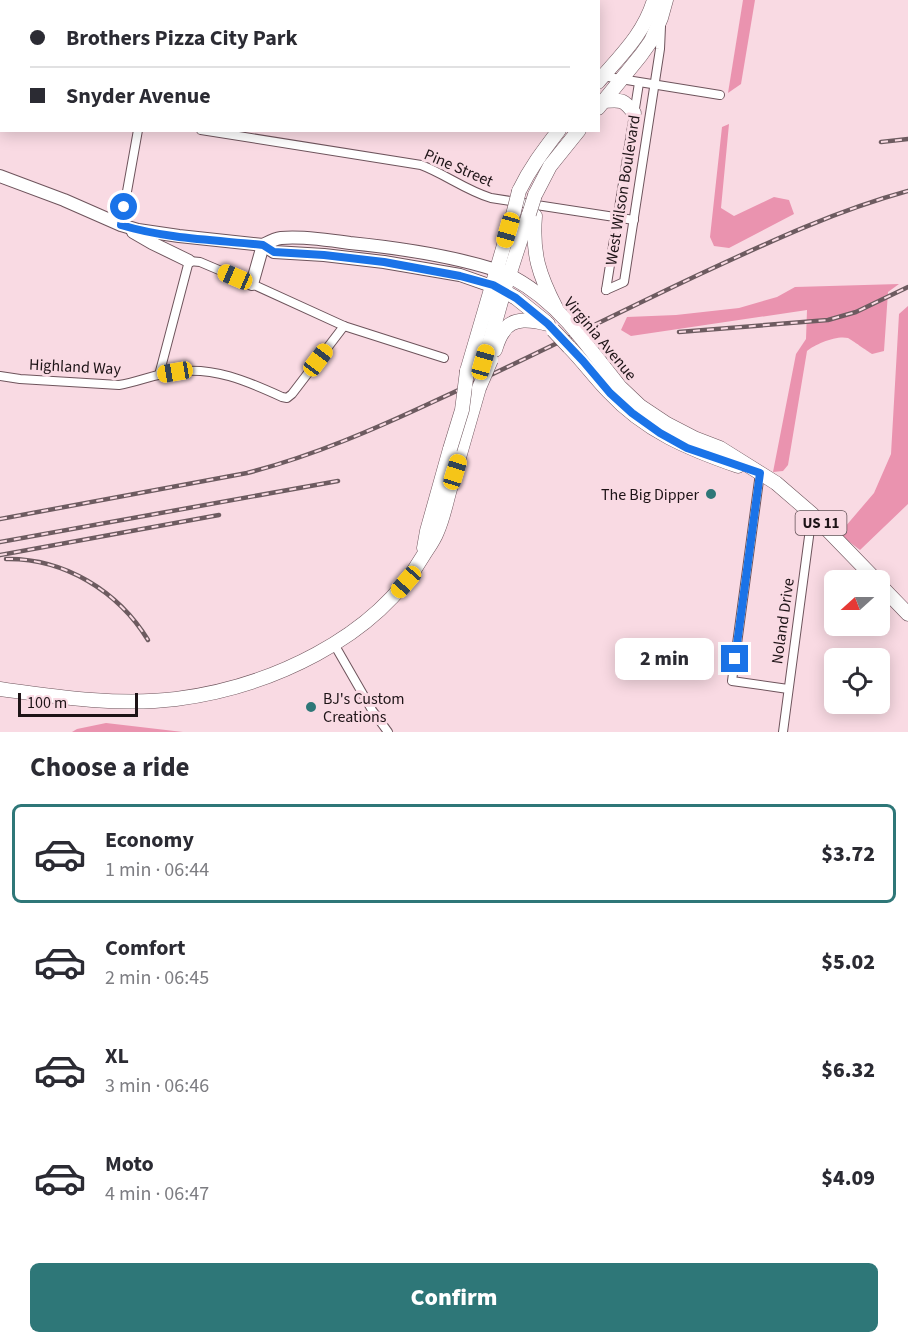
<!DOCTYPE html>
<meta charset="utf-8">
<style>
:root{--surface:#fff;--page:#f2f2f3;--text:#2b2b33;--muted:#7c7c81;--line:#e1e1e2;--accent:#2e7778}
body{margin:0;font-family:"Source Sans 3",sans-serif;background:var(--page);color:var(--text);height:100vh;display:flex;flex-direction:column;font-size:22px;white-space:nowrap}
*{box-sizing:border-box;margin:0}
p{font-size:20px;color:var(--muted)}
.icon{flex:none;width:33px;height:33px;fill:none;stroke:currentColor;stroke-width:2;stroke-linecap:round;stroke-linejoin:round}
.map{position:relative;height:732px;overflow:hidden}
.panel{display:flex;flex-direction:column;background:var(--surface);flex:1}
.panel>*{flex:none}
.top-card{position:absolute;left:0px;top:0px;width:600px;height:132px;box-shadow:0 3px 15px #0003;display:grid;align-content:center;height:132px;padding:0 30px;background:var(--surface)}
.needle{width:39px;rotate:249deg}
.controls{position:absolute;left:824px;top:570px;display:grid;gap:12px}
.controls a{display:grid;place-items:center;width:66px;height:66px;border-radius:9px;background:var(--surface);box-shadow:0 3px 15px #0003;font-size:30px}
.scale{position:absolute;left:18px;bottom:15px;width:120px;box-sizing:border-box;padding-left:6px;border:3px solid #1e1417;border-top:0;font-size:16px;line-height:21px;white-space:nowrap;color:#1e1417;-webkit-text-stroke:4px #f9dae3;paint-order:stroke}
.end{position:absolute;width:27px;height:27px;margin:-14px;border:8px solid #1a73e8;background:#fff;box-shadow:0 0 0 3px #fff}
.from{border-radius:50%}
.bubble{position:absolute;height:42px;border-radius:9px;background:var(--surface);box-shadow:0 3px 15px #0003;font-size:20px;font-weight:800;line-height:42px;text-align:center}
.car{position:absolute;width:18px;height:36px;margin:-18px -9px;border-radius:8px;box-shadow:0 0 4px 2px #0007;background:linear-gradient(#f5c518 24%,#345 0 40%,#f5c518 0 76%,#345 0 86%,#f5c518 0)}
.top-card b{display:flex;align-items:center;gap:21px;height:57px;font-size:22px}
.top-card b+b{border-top:2px solid var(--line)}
.top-card i{width:15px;height:15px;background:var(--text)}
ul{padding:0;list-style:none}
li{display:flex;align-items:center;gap:18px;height:99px;margin:0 12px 9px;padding:0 18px;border:3px solid transparent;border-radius:9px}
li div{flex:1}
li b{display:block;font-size:22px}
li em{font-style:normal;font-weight:800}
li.current{border-color:var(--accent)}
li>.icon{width:54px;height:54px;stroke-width:1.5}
h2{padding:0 30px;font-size:27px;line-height:72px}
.cta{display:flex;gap:12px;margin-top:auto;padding:12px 30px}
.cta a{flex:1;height:69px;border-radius:9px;background:var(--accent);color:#fff;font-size:24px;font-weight:800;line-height:69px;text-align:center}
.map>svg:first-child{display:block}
</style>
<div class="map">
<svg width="908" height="732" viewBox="0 0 908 732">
<rect width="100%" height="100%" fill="#f9dae3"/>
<g fill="#ea93af">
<path d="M743,0H755L741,84L728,93Z"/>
<path d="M729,124L721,208L734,216L774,197L789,200L794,214L729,248L714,246L710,237L722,127Z"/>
<path d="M899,284L888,292L884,351L872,354C867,351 852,340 848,338C837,335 815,344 807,351L788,465L783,471L773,472L796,354L806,339L807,310L631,336L621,330L627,317L676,315L739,308L777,297L795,287Z"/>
<path d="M908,306V504L860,550L839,534L874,493L891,454L899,314Z"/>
<path d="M106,723L183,732H72L77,729Z"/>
</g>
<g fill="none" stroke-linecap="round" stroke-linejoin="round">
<defs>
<g id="street">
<path d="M132,0L138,2"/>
<path d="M159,2V0"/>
<path d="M404,2V0"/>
<path d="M602,76L720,95"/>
<path d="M201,130L421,165C445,174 465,190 491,198L634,220"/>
<path d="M121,225L138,130"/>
<path d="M606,290L624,282L660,49L661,26"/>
<path d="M606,290L639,83"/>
<path d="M159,375L189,261L200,262L252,284L344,326L444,358"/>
<path d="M0,376L20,379L119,385C138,382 155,374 174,372C213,366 247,381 282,397L287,398L292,394L344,326"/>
<path d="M760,473L732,681L788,689"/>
<path d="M334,644L372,710L388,732"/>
<path d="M783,732L812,514"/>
</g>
<g id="secondary">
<path d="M0,176L64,200L121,225L138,230L179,236L263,245L274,252L324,255L384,262L460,275L500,289"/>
<path d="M133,232L152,243L189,261"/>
<path d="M263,245C269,242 274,239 281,238C300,236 330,240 350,243C399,248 449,255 496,270"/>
<path d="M252,284L263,245"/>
</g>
<g id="primary">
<path d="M598,82C620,56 644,34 654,0"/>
<path d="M604,101C622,100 623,99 634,113"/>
<path d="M598,108L641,55L651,41L661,18L666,0"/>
<path d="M519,191C530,168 543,151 559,130"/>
<path d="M535,195L550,166L579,130"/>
<path d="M535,216C532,254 539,275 556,308"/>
<path d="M504,273C529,285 550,302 568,322"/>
<path d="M504,291L516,298L546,322"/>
<path d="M583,340L620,387L640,406L667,424L694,438L720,448L776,483L812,514L876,580"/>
<path d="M569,347C583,361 595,378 609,392C645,431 689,449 738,466"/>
<path d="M495,350C497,344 499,337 503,332C512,316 533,320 548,324"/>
<path d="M484,362L504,291L529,214"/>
<path d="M467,371L514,211"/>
<path d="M424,548L427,531L450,449"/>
<path d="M879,584L908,614"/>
<path d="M0,689C58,697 118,706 176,699C269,687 375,639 423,556C428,548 434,540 437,532C443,519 446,503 450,489C460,455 469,422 479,388"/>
</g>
</defs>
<use href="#street" stroke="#6e545c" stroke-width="10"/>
<use href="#secondary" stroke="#6e545c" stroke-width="14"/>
<use href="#primary" stroke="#6e545c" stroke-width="15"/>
<use href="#street" stroke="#fff" stroke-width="8"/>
<use href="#secondary" stroke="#fff" stroke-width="12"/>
<use href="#primary" stroke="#fff" stroke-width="14"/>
<defs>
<g id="rail">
<path d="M881,142L908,139"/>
<path d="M679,332L828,320L856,312L908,287"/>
<path d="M0,519L247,473C313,456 375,429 437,400C525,360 611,316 698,275C767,243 835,211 908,191"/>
<path d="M0,542L338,481"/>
<path d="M0,555L219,515"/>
<path d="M6,559C64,558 118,591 148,640"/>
</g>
</defs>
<use href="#rail" stroke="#6d5b60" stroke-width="4.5"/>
<use href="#rail" stroke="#f9dae3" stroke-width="2" stroke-dasharray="7" stroke-linecap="butt"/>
<defs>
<g id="primary-bridge">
<path d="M514,211L519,191"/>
<path d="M529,214L535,195"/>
<path d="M568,322L583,340"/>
<path d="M553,330L569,347"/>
<path d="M479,388L491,360"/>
<path d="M450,449L462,410L467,371"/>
</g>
</defs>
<use href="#primary-bridge" stroke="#6e545c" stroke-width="15" stroke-linecap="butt"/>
<use href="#primary-bridge" stroke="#fff" stroke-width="14"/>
</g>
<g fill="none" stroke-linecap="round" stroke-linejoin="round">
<path stroke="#1a73e8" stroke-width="8" d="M124,207L121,225C167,239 216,240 263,245L274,252L324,255L384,262L460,276L493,285L516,298L548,324L583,361L610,393L632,413L660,433L687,448L760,473L735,659"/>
</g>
<g fill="#2e7778" stroke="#f9dae3" stroke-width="2">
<circle cx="711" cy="494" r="6"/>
<circle cx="311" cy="707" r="6"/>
</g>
<g text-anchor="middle" stroke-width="6" stroke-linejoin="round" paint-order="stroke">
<rect fill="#f9dae3" stroke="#604f54" stroke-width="1.5" x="795.5" y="511" width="51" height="24" rx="4.5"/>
<g font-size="15" font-weight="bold" fill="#1e1417">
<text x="821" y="528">US 11</text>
</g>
<g font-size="16" fill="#1e1417" stroke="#f9dae3">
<text transform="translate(459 167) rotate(23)" y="6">Pine Street</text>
<text transform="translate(622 190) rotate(-81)" y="6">West Wilson Boulevard</text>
<text transform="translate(601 338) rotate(50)" y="6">Virginia Avenue</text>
<text transform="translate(75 366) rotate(3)" y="6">Highland Way</text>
<text transform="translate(782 621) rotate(-82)" y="6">Noland Drive</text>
</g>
<g font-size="16" fill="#1e1417" stroke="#f9dae3" text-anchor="end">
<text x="699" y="500">The Big Dipper</text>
<text x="323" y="704" text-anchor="start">BJ's Custom<tspan x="323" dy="18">Creations</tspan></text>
</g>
</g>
</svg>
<div class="controls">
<a><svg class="needle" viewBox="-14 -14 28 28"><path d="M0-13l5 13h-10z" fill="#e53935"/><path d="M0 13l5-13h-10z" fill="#7c7c81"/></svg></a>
<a><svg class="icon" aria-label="locate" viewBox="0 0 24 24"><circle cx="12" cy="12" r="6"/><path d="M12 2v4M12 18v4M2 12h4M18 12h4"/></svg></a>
</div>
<div class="scale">100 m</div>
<i class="end from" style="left:124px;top:207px"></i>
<i class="end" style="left:735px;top:659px"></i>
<div class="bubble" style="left:615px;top:638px;width:99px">2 min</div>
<i class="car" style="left:508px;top:230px;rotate:196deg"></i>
<i class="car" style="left:235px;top:277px;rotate:293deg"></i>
<i class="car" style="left:318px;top:360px;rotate:37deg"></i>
<i class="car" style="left:483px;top:362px;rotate:16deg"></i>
<i class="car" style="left:175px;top:372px;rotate:260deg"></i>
<i class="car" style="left:455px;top:472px;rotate:17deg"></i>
<i class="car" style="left:406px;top:582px;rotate:221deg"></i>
<div class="top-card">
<b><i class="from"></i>Brothers Pizza City Park</b>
<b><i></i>Snyder Avenue</b>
</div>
</div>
<section class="panel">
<h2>Choose a ride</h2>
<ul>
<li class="current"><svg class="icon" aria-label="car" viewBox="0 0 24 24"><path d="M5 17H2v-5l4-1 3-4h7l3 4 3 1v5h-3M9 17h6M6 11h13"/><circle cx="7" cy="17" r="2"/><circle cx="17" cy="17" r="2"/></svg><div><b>Economy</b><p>1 min · 06:44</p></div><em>$3.72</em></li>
<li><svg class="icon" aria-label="car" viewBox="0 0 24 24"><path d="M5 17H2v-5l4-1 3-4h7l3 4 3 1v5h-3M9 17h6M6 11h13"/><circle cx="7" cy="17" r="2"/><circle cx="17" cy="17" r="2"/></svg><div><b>Comfort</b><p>2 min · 06:45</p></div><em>$5.02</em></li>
<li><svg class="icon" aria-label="car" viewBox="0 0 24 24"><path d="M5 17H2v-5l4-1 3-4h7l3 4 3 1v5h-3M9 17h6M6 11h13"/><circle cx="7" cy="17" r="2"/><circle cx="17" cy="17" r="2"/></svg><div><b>XL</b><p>3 min · 06:46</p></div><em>$6.32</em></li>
<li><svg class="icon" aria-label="car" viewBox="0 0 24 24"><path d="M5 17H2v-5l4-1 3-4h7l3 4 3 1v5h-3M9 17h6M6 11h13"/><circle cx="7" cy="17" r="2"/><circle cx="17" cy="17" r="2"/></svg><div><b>Moto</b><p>4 min · 06:47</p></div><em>$4.09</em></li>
</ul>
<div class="cta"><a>Confirm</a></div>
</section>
